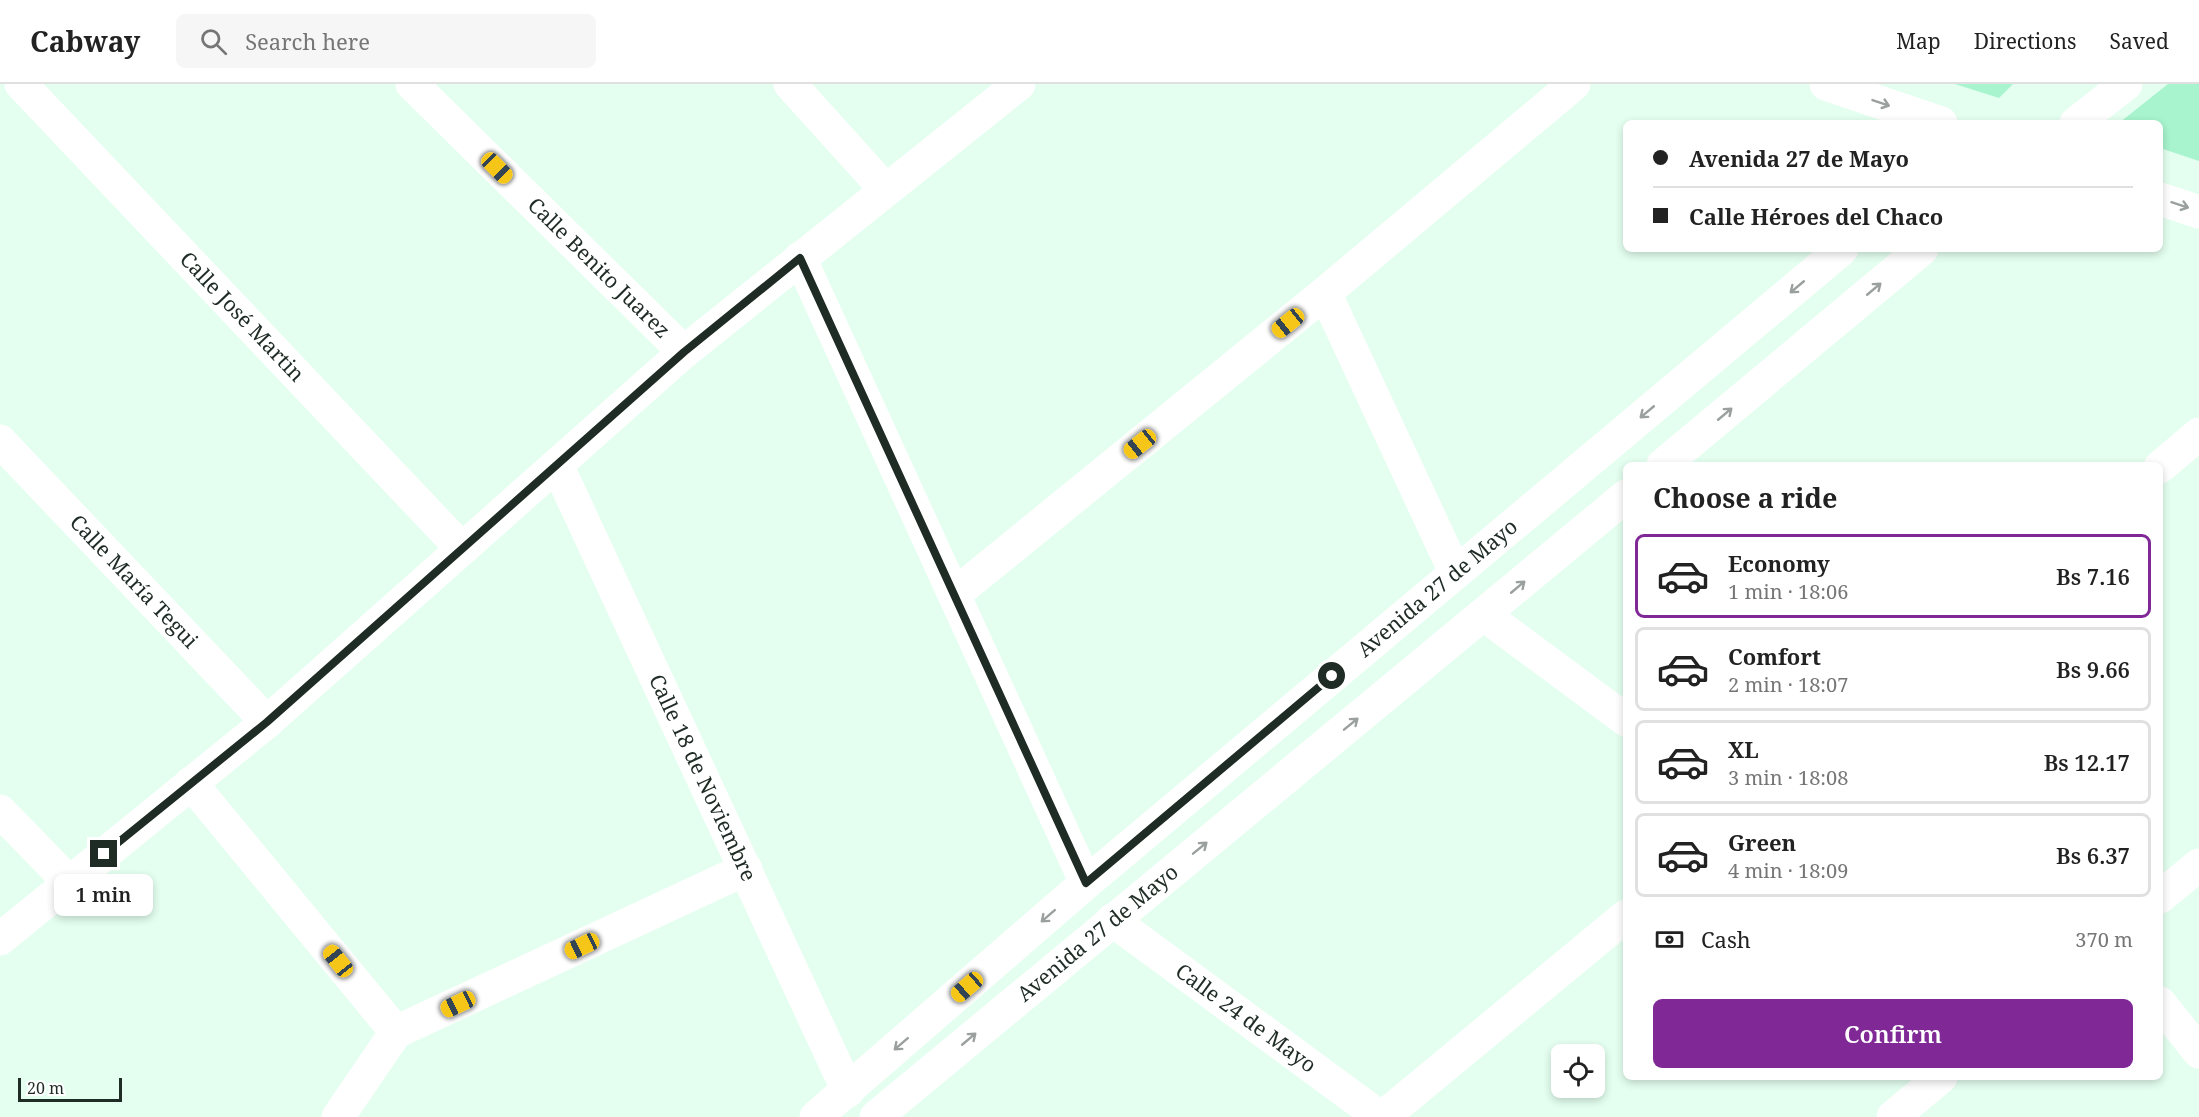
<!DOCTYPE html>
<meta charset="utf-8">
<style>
:root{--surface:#fff;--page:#f6f6f6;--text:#222;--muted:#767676;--line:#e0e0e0;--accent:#7f2896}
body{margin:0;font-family:"Noto Serif",serif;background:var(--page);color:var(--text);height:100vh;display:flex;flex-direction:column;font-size:22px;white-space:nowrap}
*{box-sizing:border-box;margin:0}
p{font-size:20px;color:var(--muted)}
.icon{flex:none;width:33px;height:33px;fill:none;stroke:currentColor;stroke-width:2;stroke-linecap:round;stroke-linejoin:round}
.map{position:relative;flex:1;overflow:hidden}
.side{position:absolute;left:1623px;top:378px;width:540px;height:618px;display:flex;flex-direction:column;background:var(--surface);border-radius:9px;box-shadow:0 3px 9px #0003}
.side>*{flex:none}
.banner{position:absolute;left:1623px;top:36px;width:540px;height:132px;border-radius:9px;box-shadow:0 3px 9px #0003;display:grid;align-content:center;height:132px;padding:0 30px;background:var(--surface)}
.controls{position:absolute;left:1551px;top:960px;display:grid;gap:12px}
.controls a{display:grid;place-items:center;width:54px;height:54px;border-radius:9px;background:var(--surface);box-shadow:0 3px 9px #0003;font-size:30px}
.scale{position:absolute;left:18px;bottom:15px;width:104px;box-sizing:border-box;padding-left:6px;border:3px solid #1f2b25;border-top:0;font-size:16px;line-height:21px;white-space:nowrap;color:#1f2b25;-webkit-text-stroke:4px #fff;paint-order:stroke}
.end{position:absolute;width:27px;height:27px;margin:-14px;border:8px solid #1f2b25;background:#fff;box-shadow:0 0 0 3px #fff}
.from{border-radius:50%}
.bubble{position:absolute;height:42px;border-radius:9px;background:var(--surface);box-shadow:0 3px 9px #0003;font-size:20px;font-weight:600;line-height:42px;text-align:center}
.car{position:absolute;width:18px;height:36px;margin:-18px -9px;border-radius:8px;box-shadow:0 0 4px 2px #0007;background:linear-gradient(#f5c518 24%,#345 0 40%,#f5c518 0 76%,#345 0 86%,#f5c518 0)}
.banner b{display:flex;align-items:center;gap:21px;height:57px;font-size:22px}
.banner b+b{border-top:2px solid var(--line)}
.banner i{width:15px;height:15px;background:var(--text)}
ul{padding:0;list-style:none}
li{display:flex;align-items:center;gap:18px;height:84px;margin:0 12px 9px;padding:0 18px;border:3px solid var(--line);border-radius:9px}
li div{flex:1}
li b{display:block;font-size:22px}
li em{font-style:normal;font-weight:600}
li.active{border-color:var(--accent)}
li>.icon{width:54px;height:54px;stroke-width:1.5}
h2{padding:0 30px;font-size:27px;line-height:72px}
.pay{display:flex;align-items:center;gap:15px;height:66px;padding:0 30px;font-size:22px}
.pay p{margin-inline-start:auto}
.cta{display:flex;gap:12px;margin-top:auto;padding:12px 30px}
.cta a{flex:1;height:69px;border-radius:9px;background:var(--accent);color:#fff;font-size:24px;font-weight:600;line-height:69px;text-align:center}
header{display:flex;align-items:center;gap:36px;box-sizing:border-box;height:84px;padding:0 30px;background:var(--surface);border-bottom:2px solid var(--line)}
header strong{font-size:28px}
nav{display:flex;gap:33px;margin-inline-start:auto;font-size:21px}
.search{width:420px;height:54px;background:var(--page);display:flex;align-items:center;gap:15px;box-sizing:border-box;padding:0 21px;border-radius:9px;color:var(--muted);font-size:22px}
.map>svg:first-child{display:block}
</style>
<header>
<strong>Cabway</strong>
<div class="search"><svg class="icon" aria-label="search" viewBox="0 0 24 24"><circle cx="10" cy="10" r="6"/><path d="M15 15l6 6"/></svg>Search here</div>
<nav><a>Map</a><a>Directions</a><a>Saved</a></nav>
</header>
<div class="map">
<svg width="2199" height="1033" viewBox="0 0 2199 1033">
<rect width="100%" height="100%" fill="#e4fff0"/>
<g fill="#a7f4ce">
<path d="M1955,0H2013L1999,14Z"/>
<path d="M2168,0H2199V77L2160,64V39H2119Z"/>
</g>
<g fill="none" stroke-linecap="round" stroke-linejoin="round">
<g stroke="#fff" stroke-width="33">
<path id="s1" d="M21,0L462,465"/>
<path id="s2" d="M412,0L684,268"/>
<path d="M790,0L885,105"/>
<path d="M2076,39L2126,0"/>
<path d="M800,174L1086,799"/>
<path d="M1325,209L1455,488"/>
<path id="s3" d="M0,357L267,638"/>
<path id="s4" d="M557,381L848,1007"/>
<path d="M1663,381L1922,165"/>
<path d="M2160,383L2199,350"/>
<path d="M955,510L1325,209L1574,0"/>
<path d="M1484,531L1626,636"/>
<path d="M191,699L396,948"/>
<path d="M0,727L69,798"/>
<path d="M2160,813L2199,781"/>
<path id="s5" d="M1112,836L1380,1033"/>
<path d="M2160,919L2199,968"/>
<path d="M338,1033L396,948L746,785"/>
<path id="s6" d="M816,1033L1086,799L1842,165"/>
<path id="s7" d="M876,1033L1626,412"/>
<path d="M1383,1033L1626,832"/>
<path d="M1893,1033L1941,993"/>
</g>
<g stroke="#fff" stroke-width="33">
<path d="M1826,0L1941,39"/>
<path d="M2160,115L2199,128"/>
<path d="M0,855L267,638L684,268L1019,0"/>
</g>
</g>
<defs><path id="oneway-shaft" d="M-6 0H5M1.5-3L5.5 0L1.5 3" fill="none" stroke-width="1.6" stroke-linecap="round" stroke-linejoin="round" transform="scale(1.5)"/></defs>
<g stroke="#9aa09d">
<use href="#oneway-shaft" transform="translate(1881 19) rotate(19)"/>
<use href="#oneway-shaft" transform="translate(2180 121) rotate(18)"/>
<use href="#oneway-shaft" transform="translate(1797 203) rotate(140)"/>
<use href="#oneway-shaft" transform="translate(1874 205) rotate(-40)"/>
<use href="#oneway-shaft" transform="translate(1647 328) rotate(140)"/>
<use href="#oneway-shaft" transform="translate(1725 330) rotate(-40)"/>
<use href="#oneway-shaft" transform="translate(1518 503) rotate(-40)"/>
<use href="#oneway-shaft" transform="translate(1351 640) rotate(-39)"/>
<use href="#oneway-shaft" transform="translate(1200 764) rotate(-39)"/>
<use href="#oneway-shaft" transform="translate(1048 832) rotate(139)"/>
<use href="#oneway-shaft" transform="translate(969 955) rotate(-40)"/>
<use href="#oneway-shaft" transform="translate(901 960) rotate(139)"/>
</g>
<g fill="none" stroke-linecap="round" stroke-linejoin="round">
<path stroke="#1f2b25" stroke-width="8" d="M104,770L267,638L684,268L800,174L1086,799L1332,592"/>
</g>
<g text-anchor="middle" stroke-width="6" stroke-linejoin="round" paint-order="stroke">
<g font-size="21" fill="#1f2b25" stroke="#fff">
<text dy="7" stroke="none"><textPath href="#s2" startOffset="262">Calle Benito Juarez</textPath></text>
<text dy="7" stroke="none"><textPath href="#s1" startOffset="321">Calle José Martin</textPath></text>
<text dy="7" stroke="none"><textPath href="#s3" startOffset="194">Calle María Tegui</textPath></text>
<text dy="7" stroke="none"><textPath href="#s6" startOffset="816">Avenida 27 de Mayo</textPath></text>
<text dy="7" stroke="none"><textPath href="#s4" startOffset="345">Calle 18 de Noviembre</textPath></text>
<text dy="7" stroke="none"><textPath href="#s7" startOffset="288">Avenida 27 de Mayo</textPath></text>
<text dy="7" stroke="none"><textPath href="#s5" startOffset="166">Calle 24 de Mayo</textPath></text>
</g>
</g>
</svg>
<div class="controls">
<a><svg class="icon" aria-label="locate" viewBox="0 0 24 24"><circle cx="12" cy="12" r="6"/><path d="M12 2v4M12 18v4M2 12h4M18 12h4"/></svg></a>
</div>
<div class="scale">20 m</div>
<i class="end from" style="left:1332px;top:592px"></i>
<i class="end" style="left:104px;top:770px"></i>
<div class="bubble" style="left:54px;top:790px;width:99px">1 min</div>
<i class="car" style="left:497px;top:84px;rotate:135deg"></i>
<i class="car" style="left:1288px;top:239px;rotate:231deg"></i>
<i class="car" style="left:1140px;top:360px;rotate:231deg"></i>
<i class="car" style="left:582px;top:862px;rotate:245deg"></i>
<i class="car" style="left:338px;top:877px;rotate:321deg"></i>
<i class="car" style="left:967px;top:903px;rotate:229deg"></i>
<i class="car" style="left:458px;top:920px;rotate:245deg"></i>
<div class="banner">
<b><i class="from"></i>Avenida 27 de Mayo</b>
<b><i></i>Calle Héroes del Chaco</b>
</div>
<section class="side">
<h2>Choose a ride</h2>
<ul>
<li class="active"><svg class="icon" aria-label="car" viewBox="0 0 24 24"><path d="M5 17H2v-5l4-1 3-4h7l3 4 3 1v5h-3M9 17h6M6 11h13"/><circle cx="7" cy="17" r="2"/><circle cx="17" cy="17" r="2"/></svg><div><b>Economy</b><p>1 min · 18:06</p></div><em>Bs 7.16</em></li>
<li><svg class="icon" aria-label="car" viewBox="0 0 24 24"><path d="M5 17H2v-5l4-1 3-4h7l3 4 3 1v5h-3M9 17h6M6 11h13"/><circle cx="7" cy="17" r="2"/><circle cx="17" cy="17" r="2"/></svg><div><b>Comfort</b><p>2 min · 18:07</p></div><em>Bs 9.66</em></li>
<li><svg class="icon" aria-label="car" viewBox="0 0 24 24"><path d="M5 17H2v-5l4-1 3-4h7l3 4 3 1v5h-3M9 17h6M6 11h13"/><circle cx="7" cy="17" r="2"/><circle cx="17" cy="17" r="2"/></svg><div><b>XL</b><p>3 min · 18:08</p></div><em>Bs 12.17</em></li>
<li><svg class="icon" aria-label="car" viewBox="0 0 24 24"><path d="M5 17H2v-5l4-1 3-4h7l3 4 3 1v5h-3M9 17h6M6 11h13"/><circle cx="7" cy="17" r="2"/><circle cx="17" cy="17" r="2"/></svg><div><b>Green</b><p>4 min · 18:09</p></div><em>Bs 6.37</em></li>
</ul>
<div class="pay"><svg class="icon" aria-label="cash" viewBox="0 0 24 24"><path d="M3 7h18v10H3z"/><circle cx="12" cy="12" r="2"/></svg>Cash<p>370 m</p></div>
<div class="cta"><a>Confirm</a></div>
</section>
</div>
